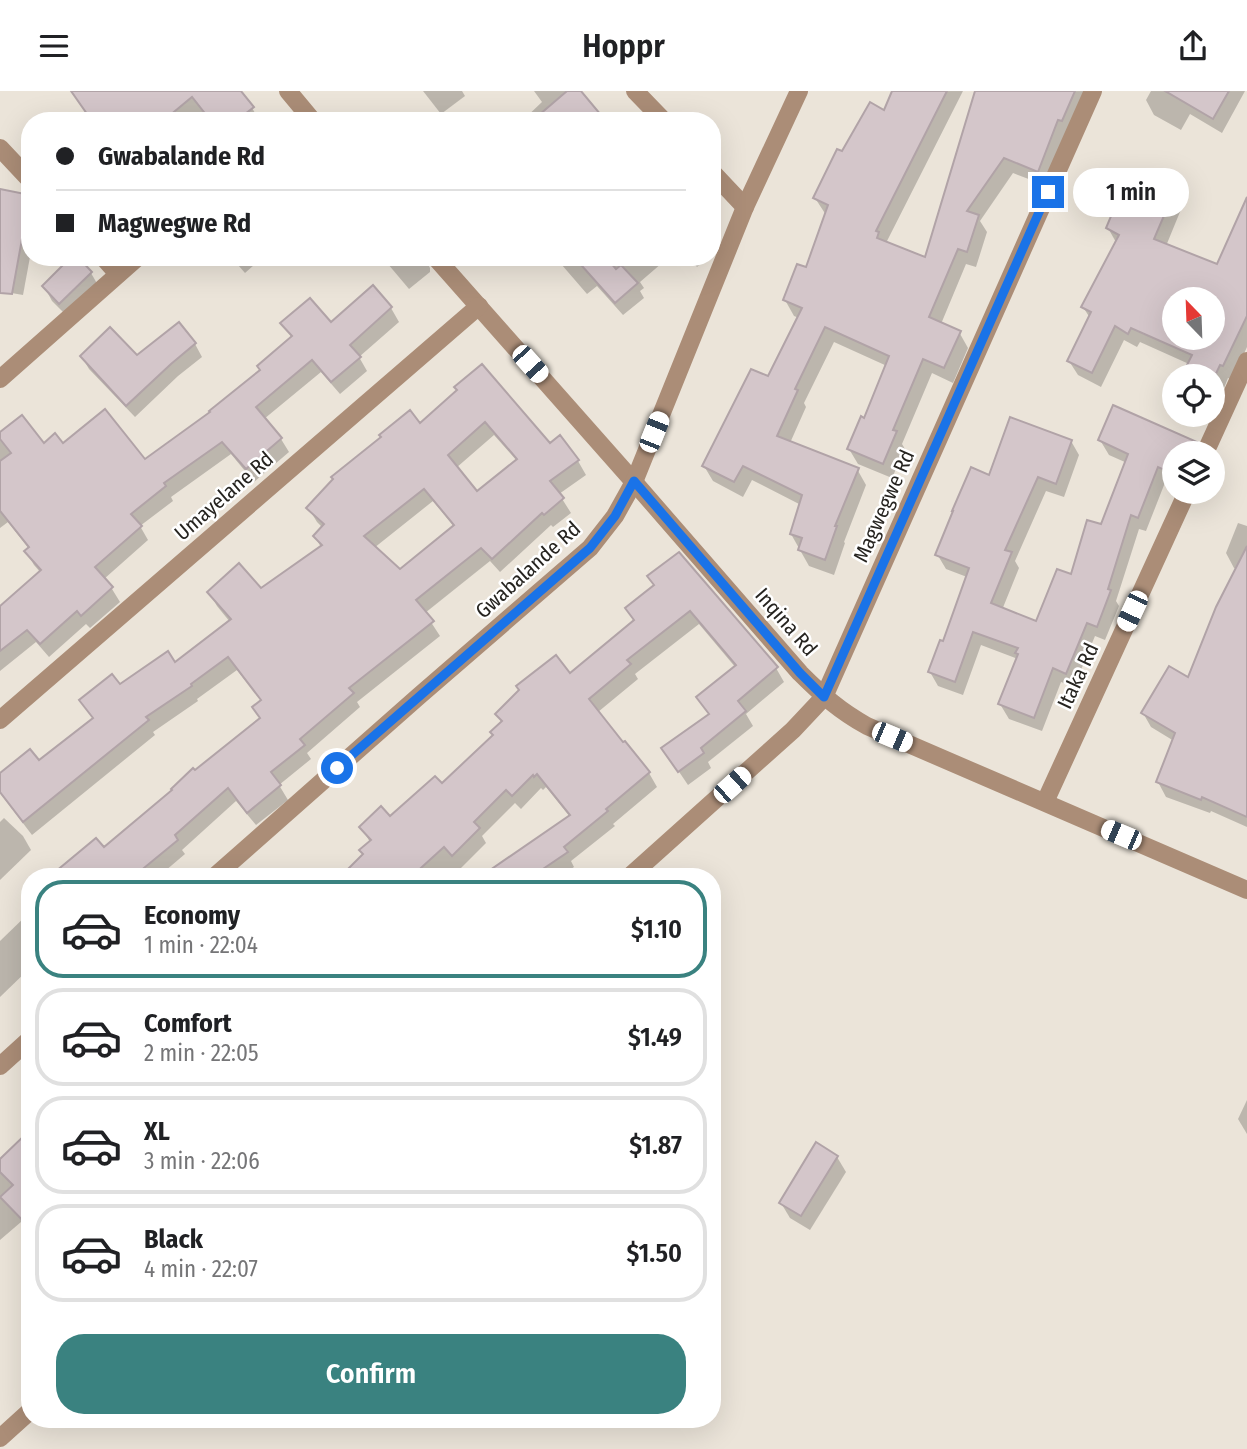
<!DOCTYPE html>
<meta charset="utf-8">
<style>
:root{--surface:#fff;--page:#f6f6f6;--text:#202124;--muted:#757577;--line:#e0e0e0;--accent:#3a8280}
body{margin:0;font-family:"Fira Sans Condensed",sans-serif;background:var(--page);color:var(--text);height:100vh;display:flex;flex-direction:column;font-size:26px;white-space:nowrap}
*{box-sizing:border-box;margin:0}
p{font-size:23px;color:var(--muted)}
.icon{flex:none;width:38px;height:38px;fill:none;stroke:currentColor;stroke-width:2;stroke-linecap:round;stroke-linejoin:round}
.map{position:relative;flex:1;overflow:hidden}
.sheet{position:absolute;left:21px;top:777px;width:700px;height:560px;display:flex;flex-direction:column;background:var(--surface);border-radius:28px;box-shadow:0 7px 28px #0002}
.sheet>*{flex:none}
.hud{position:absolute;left:21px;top:21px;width:700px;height:154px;border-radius:28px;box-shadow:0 7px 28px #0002;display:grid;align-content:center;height:154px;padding:0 35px;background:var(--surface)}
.needle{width:46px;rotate:337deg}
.fabs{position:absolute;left:1162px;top:196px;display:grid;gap:14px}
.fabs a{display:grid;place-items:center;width:63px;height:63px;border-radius:50%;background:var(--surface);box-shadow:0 7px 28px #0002;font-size:35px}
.end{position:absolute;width:32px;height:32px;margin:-16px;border:9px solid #1a73e8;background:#fff;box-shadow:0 0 0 4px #fff}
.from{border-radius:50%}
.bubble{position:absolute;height:49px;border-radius:24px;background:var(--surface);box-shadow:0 7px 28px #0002;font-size:23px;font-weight:600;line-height:49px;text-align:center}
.car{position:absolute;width:21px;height:42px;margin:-21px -10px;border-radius:9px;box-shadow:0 0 5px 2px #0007;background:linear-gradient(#fff 24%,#345 0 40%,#fff 0 76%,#345 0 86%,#fff 0)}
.hud b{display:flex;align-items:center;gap:24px;height:66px;font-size:26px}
.hud b+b{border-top:2px solid var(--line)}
.hud i{width:18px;height:18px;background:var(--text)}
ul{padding:12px 0 0;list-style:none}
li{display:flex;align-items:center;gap:21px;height:98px;margin:0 14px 10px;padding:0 21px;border:4px solid var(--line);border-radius:28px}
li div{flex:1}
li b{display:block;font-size:26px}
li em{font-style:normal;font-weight:600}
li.selected{border-color:var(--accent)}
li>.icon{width:63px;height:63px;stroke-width:1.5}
.cta{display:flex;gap:14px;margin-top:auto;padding:14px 35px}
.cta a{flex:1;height:80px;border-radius:28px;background:var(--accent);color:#fff;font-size:28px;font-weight:600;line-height:80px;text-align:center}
header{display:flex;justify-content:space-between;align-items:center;height:91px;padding:0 35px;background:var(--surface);font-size:32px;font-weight:600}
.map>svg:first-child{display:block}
</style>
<header><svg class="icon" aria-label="menu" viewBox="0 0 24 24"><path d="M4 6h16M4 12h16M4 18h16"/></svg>Hoppr<svg class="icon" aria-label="share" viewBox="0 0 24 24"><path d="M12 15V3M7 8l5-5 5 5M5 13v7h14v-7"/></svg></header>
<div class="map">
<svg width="1247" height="1358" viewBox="0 0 1247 1358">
<rect width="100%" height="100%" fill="#ebe4d9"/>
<g fill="#0003" fill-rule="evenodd">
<path d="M71,0H238L252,17L260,30H100L90,27Z"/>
<path d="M423,0H462L465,5L441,23Z"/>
<path d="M534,0H578L604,30H522L542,11Z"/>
<path d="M894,0H963L886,152L926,169L976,0H1091L1047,95L1013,82L980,130L987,141L976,176L966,173L941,233L959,241L968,257L953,292L932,282L902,353L905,358L892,387L858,373L849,358L865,329L887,275L834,251L804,312L806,316L790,352L857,378L866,394L844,451L845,452L834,484L809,475L791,443L801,414L752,389L743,406L713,390L704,375L769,288L799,227L794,225L785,209L807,178L826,124L815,107L843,63L885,22Z"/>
<path d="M1151,0H1245L1222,42L1190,23L1181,39L1154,24L1146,9Z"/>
<path d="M623,24L628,30H615Z"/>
<path d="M1174,101L1182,116L1166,155L1218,176L1247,128V256L1232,289L1228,287L1222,302L1213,298V285H1193L1188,276L1189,273L1140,251L1137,256L1124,249L1101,296L1078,284L1069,270L1090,227L1083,216L1117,153L1108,137ZM1174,208H1213V247H1174Z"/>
<path d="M30,105V166L23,204L0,200V110Z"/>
<path d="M712,148L718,158L712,163Z"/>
<path d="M231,166H263L245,182Z"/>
<path d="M382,166H424L430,177V181L409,198Z"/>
<path d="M536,166H552L543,174Z"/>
<path d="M555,166H669L640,191L644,197L640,200L644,207L623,224L597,195L587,203Z"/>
<path d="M689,166H708L697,176Z"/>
<path d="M91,182L99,196L68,226L52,210L44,195Z"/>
<path d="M373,197L391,217L399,231L359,266L367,280L340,303L321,281L264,328L281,348L289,361L254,391L231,363L171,406L173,410L140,435L148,449L104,488L112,498L120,511L90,537L86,533L49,566L36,551L0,580V518L41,482L34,474L26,460L29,458L8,431L0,437V343L43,354L63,355L145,370L212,322L262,280L292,247L283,232L330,233Z"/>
<path d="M195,253L202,266L178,285L135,326L89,278L82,266H137Z"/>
<path d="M459,300L550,354L560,347L578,370L586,384L559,403L571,422L553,436L551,434L500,481L490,470L425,522L440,545L357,611L360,616L307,662L311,668L279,694L288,709L256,734L236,710L182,759L185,763L158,786H62L103,758L195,682L261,629L254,617L262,611L237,579L197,608L198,610L153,641L155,644L32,744L0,702V685L39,672L94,629L81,609L120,596L174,573L230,531L217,515L209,501L261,500L321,456L315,446L323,437L317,431L309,418L420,334ZM494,344L517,370L477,402L456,377ZM433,410L455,437L400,480L374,457Z"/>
<path d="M1100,349L1193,352L1200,362H1174V393L1166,389L1146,440L1139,438L1116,510L1119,515L1105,549L1095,545L1074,596L1061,591L1042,640L1009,628L1000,613L1018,568L981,554L963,604L938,595L930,581L944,552L967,486L946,478L937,463L990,386L1071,350L1079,364L1064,406L1046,400L1015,470L1019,477L1002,519L1037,533L1072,485L1102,435L1127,372L1109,364Z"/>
<path d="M1238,432L1247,435V736L1211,720L1210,722L1166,706L1158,691L1174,650L1151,636L1143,622L1189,589L1237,478L1234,477L1226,462Z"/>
<path d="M655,495L776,577L784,591L746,623L753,635L708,671L711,677L688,694L663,657L710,625L698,606L736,577L699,533L635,583L638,588L598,621L649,682L657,696L613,733L615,735L571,770L574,776L560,786H483L570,726L546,696L543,699L541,697L521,718L515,712L482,745L486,752L452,786H342L364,764L370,751L361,736L390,728L442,695L494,645L502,632L497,623L569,585L634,531L627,518Z"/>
<path d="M4,727L23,745L31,759L0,789V731Z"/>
<path d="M30,821V877L0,906V850Z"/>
<path d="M1247,1009V1043L1238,1028Z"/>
<path d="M30,1034V1141L21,1131L0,1149V1071L25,1046L22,1040Z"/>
<path d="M837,1066L846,1081L810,1139L790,1127L781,1112Z"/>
<path d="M30,1205V1221L23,1210Z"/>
</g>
<g fill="#d4c6ca" stroke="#b1a3a7" stroke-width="2" fill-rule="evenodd">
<path d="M71,0H241L254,16L236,30H211L192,6L163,30H92Z"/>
<path d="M567,0H581L606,30H532Z"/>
<path d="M892,0H947L876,140L879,141L877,147L925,166L975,0H1075L1062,30L1058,29L1038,81L1004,67L967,120L979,124L967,161L958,158L929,226L961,240L944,277L923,268L893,339L897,340L883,373L847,358L861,325L864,327L889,265L825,236L795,298L798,299L777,345L859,377L835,435H837L825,469L798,459L802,447L790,443L802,404L743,375L734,391L702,375L751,278L768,285L802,217L783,209L797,173L806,176L828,114L813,107L837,58L842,60L870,11L884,19Z"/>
<path d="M1165,0H1229L1213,28Z"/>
<path d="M1130,80L1175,99L1154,148L1217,173L1247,106V225L1223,275L1220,274L1213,289V285H1206L1186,276L1192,264L1131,237L1128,243L1115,235L1092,282L1067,270L1091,221L1081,216L1119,144L1106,137ZM1174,208H1213V247H1174Z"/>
<path d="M0,98L30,104L12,203L0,202Z"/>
<path d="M71,166H78L92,181L59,213L42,195Z"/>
<path d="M574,166H606L616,178L621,174L638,192L615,212Z"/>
<path d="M373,194L392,216L350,254L361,266L331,291L312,269L256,316L282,347L246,378L222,351L164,392L166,395L131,423L142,435L95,476L113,496L81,525L77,520L40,553L27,539L0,560V515L41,479L24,460L29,456L0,420V370L11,362L0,348V341L22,324L44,352L55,342L63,352L105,318L145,368L210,321L209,320L260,279L257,275L292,245L280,232L310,207L331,231Z"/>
<path d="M179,231L196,252L171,273L126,315L80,265L110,236L137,264Z"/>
<path d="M482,273L550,352L560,344L579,369L550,390L564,407L544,424L542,422L492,468L481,457L416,509L434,530L349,597L354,602L300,648L305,654L271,681L281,694L247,722L228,697L175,744L178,749L133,786H49L96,747L104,756L172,699L171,698L193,677L195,679L260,627L252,616L261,609L228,566L191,593L192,595L146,626L149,629L23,731L0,701V682L30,658L39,669L93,627L79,609L112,583L120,593L168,560L175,571L231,528L207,501L239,472L261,497L322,454L313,445L324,433L306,417L333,388L331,386L381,346L379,344L410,319L420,332L457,299L454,296ZM485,331L517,368L477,400L448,364ZM424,398L454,434L400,478L364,445Z"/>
<path d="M1113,314L1197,351L1194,362H1174V383L1158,376L1138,427L1131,424L1108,498L1111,499L1097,536L1087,532L1066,583L1053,577L1034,627L998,613L1018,563L1015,562L1018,557L973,541L955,591L928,581L940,549L943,550L969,477L935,464L953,420H952L971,376L989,384L1010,326L1072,349L1056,393L1038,386L1005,459L1012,461L991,512L1036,530L1057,478L1071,483L1087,429L1101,433L1128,363L1098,349Z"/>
<path d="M1247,455V726L1202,706L1201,709L1156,691L1175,642L1141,622L1169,575L1188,586L1216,516Z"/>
<path d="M679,461L778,576L738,610L746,620L701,657L704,662L678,681L661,657L709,623L696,606L736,574L690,520L627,569L631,573L589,608L623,651L625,650L650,681L606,718L608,720L564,756L568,761L531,786H480L570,724L537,683L534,686L533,684L512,705L506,699L474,731L480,737L452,765L444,756L411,786H340L363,763L359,759L371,749L359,736L381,715L390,725L435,685L442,692L493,644L490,641L502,630L495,623L519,599L516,595L556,564L570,582L634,529L625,517L654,494L647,485Z"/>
<path d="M30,1039V1137L0,1106L13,1094L0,1081V1068Z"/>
<path d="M816,1051L838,1065L801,1125L779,1112Z"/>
</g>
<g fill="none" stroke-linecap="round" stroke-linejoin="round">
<g stroke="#ab8d77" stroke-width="18">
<path d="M288,0L313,30"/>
<path d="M635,0L664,30"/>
<path d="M0,57L30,89"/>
<path d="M712,81L745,116"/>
<path d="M103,166L118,183"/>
<path d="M435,166L634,391L800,582C823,605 840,620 867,635L1247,799"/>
<path d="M0,288L138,166"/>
<path d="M1205,362L1247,270"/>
<path d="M0,629L479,215"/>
<path d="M1045,711L1187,401"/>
<path d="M214,786L419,605L590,457L615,425L634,391L745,116L799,0"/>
<path d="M629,786L793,639L824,606L1093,0"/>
<path d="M0,975L30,948"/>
<path d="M0,1347L30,1320"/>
</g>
</g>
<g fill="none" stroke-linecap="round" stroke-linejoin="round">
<path stroke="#1a73e8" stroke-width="9" d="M337,677L590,457L615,425L634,390L800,582L824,606L1048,101"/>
</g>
<g text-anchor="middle" stroke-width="5" stroke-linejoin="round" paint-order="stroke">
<g font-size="21" fill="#262420" stroke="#fff">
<text transform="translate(224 405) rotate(-41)" y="7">Umayelane Rd</text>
<text transform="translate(884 415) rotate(-66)" y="7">Magwegwe Rd</text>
<text transform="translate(528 479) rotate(-42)" y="7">Gwabalande Rd</text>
<text transform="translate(786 531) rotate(49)" y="7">Inqina Rd</text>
<text transform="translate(1078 585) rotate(-65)" y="7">Itaka Rd</text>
</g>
</g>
</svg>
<div class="fabs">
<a><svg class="needle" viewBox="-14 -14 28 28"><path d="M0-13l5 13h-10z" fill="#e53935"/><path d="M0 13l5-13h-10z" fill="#757577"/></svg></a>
<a><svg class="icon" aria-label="locate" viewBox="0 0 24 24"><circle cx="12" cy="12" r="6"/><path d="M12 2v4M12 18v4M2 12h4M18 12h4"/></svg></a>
<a><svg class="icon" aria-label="layers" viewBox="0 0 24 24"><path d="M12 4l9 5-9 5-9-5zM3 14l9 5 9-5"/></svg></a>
</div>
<i class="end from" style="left:337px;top:677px"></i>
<i class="end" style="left:1048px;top:101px"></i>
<div class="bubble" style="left:1073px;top:77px;width:116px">1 min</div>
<i class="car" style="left:530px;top:273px;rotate:138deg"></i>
<i class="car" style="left:654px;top:341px;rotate:22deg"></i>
<i class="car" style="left:1132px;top:520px;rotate:205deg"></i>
<i class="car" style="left:892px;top:646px;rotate:113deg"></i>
<i class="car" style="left:732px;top:694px;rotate:48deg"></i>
<i class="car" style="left:1121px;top:744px;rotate:293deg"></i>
<div class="hud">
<b><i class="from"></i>Gwabalande Rd</b>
<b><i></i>Magwegwe Rd</b>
</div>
<section class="sheet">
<ul>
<li class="selected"><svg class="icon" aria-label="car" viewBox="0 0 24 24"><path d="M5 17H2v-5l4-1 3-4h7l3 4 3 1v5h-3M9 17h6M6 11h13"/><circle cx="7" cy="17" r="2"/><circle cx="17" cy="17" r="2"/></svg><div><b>Economy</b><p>1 min · 22:04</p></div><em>$1.10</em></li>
<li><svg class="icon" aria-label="car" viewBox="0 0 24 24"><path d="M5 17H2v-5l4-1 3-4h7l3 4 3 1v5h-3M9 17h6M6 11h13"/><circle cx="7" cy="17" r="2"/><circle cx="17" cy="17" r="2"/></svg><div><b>Comfort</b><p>2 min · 22:05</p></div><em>$1.49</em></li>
<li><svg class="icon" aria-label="car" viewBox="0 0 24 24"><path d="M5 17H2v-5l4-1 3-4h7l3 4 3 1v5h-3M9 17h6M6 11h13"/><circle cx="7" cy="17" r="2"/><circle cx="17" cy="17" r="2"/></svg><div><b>XL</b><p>3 min · 22:06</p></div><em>$1.87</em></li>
<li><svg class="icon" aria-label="car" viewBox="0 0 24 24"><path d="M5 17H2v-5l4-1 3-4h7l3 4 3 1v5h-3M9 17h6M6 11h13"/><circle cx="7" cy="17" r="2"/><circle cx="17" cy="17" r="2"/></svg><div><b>Black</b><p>4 min · 22:07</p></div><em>$1.50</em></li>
</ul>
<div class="cta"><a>Confirm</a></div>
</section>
</div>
